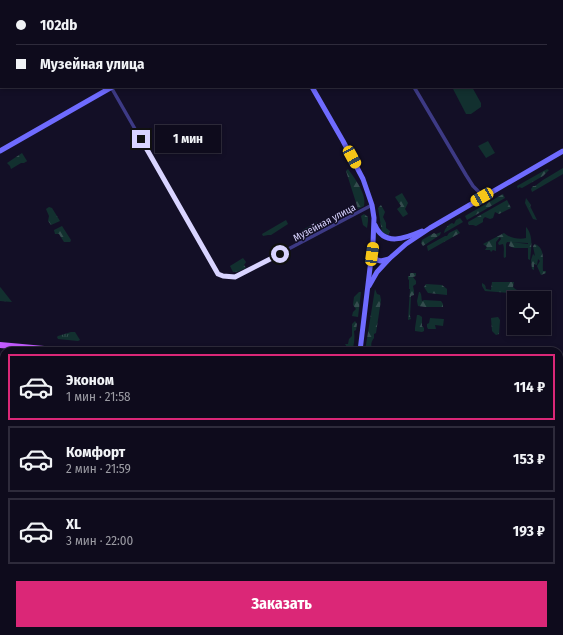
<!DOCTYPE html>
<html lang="ru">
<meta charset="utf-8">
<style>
:root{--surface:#0e0b1c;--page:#171425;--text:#f1f3f6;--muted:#9b9ba3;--line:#2e2b3b;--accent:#db2777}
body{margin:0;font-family:"Fira Sans Condensed",sans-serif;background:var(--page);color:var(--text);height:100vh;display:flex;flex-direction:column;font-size:15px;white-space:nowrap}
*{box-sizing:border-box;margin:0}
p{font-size:13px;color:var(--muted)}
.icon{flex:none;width:22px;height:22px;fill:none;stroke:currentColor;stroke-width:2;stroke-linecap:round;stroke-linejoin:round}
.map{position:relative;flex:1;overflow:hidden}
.sheet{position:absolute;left:0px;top:347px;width:563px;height:288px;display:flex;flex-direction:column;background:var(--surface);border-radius:12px 12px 0 0;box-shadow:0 2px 6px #0003,0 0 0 1px var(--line)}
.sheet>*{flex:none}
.hud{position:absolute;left:0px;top:0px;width:563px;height:88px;box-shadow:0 2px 6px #0003,0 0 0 1px var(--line);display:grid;align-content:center;height:88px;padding:0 16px;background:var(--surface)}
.tools{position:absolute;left:507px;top:291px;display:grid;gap:8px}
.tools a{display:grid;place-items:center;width:44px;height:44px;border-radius:0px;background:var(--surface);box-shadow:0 2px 6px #0003,0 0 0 1px var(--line);font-size:20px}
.end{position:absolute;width:18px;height:18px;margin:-9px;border:5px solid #d9d4ff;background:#111;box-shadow:0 0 0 2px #111}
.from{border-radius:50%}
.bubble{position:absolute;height:28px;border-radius:0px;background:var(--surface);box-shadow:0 2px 6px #0003,0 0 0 1px var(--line);font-size:13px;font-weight:700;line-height:28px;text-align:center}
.car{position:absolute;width:12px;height:24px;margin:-12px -6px;border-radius:5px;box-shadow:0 0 3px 1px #0007;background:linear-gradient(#f5c518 24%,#345 0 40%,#f5c518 0 76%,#345 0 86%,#f5c518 0)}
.hud b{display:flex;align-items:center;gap:14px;height:38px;font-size:15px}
.hud b+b{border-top:1px solid var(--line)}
.hud i{width:10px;height:10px;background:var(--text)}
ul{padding:7px 0 0;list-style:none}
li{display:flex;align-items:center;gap:12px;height:66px;margin:0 8px 6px;padding:0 8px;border:2px solid var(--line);border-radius:0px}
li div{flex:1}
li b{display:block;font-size:15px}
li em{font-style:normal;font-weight:700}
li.current{border-color:var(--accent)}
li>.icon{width:36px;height:36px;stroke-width:1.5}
.button{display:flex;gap:8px;margin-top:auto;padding:8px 16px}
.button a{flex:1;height:46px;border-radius:0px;background:var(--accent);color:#fff;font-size:16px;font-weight:700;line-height:46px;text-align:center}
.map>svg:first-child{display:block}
</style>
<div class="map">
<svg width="563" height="635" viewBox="0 0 563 635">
<defs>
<pattern id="grass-tufts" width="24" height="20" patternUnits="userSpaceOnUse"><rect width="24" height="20" fill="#12302f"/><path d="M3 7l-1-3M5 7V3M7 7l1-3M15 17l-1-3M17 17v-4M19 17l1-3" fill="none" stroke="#344d4e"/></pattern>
<pattern id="forest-firs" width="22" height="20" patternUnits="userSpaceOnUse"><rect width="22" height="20" fill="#12302f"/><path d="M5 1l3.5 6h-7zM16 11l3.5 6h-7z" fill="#344d4e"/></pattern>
</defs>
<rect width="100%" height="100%" fill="#130f26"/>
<path fill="url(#grass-tufts)" d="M71,332H75L80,340L78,341L58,339L57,337L58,336Z"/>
<g fill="url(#forest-firs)">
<path d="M22,153L27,161L24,163H21L11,169L10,166L7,163Z"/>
<path d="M563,168V174L532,192L531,189L533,186H535L543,180Z"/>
<path d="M348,169C355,179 367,194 364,206L358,209L346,171Z"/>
<path d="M547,169L549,170L543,176L522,188L519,187L518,189L517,186Z"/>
<path d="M402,193L408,203L405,209L408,214L403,217L397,209L401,206L395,197Z"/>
<path d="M503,194L505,198L467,220L465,216Z"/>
<path d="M526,198L531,205L530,206L537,220L533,219L525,203Z"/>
<path d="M507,200L511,208L499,214L495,212L493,218L490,219L485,217L483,219V222L476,226L473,225H469L468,222Z"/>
<path d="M381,205L385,212L383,217L386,223V228L390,231L388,235L382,232L378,208Z"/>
<path d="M49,207L52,208L60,221L51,225L48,221L49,216L46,209Z"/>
<path d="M364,214L368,217V221L367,228L363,225L361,216Z"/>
<path d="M460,218L463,222L444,233C445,228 448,225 452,223L454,224L456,220Z"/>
<path d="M286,220L288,224L271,235H268L263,236L262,234Z"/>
<path d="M317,222L316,227L304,234L301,231Z"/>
<path d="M62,226L71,240L70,242H64L59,234H55L54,230Z"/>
<path d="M526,227C534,236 531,249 530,260L528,259V248H514L509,246L510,242L528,244V243L507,242L506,244V257L504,258C503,253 505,249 503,244L499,245L498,243L501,239L500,237L496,242V251L493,250L491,252L490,250H485L487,247L483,244L504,233C509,238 520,240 526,238Z"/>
<path d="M457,229L460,233L428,251L427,246L445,236H447L449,233Z"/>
<path d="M441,232L440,235L423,246L421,243L422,240L434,233L436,234Z"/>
<path d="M535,244C546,249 542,261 543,271H546V273L541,275L537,266L540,261L538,259L537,265L534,264V270L532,269L531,260L533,254L535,256L533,246Z"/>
<path d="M243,258L246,262L244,265L246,268L237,272H233L230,266Z"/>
<path d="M412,273H416V276L413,277L416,281V284L413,286L414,291V295L411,296L410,316L411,319L408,320L410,289H409V280L408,279V276H410V273Z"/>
<path d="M492,282H514L513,287C515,289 519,292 522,291L521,294L485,291L482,286V283L485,285L486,289L491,290Z"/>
<path d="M426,284L442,285L447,289V295L428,293L424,287Z"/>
<path d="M0,287L1,288L12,302L0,301Z"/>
<path d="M375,289L377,294L380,295L381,300L376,333L374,334V338C370,343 371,346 373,351H365Z"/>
<path d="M359,292H361L358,317L352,316L353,312L356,309L353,305L354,297Z"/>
<path d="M419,292H420C422,295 421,298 422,301L424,300L441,301L443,304V307H425L418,306L417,301Z"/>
<path d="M417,315H419L422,317V326L424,328V331L422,332L415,331V328Z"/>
<path d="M498,317L500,320L499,334L496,335L492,331L491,318Z"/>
<path d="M355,321L357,324L356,330L354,331C355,338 354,345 352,351H347V347L345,344H348L349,339L352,336V324Z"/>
</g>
<g fill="#12302f">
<path d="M452,87H472L481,103V107L471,114H466Z"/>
<path d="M488,141L495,153L486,158L478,146Z"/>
<path d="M430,318L444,319L443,326L435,325L436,329H428L427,327V324L429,323Z"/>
<path d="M105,631H128L127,635H104Z"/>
</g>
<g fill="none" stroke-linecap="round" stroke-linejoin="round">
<g stroke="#3d3a85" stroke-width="3.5">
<path d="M362,0L363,1"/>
<path d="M116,1L118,0"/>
<path d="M479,1L480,0"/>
<path d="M111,87L218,274C225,277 232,278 239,275L372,205"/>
<path d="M414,87L466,175L473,186L479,192L482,197"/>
</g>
<g stroke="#6f6bff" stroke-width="5">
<path d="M256,1L258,0"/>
<path d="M271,1L272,0"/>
<path d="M312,87L343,141L363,179L372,205L374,218L373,243L360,351"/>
<path d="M0,151L112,87"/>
<path d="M375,225C384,247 406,238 422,231"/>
<path d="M372,254L377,260L381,261L389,259"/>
<path d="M369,286L377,272L389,259L406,244L430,228L461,210L563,151"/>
<path d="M322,635V631"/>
</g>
<g stroke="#c25bff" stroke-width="6">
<path d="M0,345L66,351"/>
<path d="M0,358H4"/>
<path d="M559,389L563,390"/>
<path d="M559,403L563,404"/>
</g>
</g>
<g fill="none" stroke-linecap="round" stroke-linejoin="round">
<path stroke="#d9d4ff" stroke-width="5" d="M141,139L218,274L223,276L235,277L280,254"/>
</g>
<g text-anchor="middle" stroke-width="3" stroke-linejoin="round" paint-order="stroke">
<g font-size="10" fill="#d9d4ff" stroke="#130f26">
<text transform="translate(324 222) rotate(-28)" y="4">Музейная улица</text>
</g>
</g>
</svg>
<div class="tools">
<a><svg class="icon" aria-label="locate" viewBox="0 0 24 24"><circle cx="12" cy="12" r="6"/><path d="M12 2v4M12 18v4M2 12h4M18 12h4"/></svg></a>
</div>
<i class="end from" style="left:280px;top:254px"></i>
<i class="end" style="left:141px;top:139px"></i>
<div class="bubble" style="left:155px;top:125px;width:66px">1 мин</div>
<i class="car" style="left:352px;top:157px;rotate:151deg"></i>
<i class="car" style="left:482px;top:197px;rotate:240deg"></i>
<i class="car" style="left:372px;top:254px;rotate:8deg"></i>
<div class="hud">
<b><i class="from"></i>102db</b>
<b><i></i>Музейная улица</b>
</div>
<section class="sheet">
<ul>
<li class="current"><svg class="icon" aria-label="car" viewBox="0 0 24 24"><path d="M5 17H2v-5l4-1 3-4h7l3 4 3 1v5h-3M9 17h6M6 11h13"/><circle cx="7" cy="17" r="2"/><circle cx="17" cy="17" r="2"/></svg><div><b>Эконом</b><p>1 мин · 21:58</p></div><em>114 ₽</em></li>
<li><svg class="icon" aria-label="car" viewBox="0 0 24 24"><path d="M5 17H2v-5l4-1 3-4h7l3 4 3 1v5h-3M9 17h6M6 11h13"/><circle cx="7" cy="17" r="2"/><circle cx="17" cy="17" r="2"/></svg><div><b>Комфорт</b><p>2 мин · 21:59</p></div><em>153 ₽</em></li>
<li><svg class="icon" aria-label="car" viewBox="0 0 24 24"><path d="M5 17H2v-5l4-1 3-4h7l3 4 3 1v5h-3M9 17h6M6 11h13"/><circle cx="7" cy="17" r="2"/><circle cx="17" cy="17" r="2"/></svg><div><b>XL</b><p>3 мин · 22:00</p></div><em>193 ₽</em></li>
</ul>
<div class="button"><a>Заказать</a></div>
</section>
</div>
